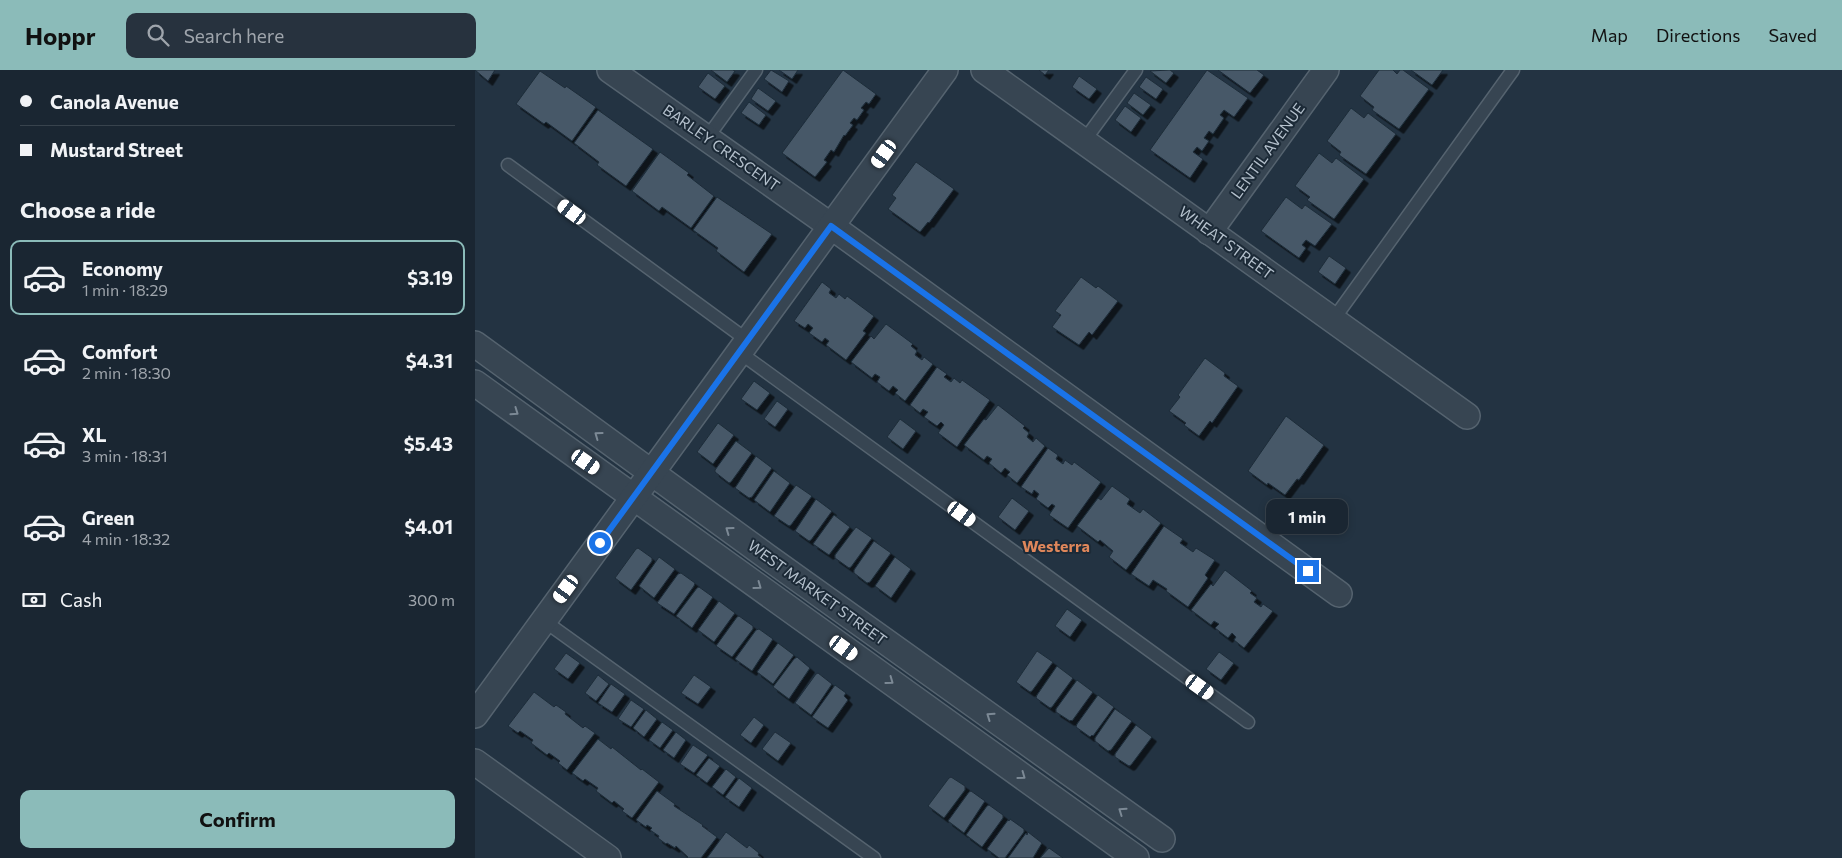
<!DOCTYPE html>
<meta charset="utf-8">
<style>
:root{--surface:#1a2632;--page:#27323e;--text:#f1f3f6;--muted:#9fa5ac;--line:#38434d;--accent:#8bbbb9}
body{margin:0;font-family:Commissioner,sans-serif;background:var(--page);color:var(--text);height:100vh;display:flex;flex-direction:column;font-size:19px;white-space:nowrap}
*{box-sizing:border-box;margin:0}
p{font-size:16px;color:var(--muted)}
.icon{flex:none;width:28px;height:28px;fill:none;stroke:currentColor;stroke-width:2;stroke-linecap:round;stroke-linejoin:round}
.map{position:relative;flex:1;overflow:hidden}
.drawer{display:flex;flex-direction:column;background:var(--surface);width:475px}
.drawer>*{flex:none}
.hud{display:grid;align-content:center;height:110px;padding:0 20px;background:var(--surface)}
.end{position:absolute;width:22px;height:22px;margin:-11px;border:6px solid #1a73e8;background:#fff;box-shadow:0 0 0 2px #fff}
.from{border-radius:50%}
.bubble{position:absolute;height:35px;border-radius:10px;background:var(--surface);box-shadow:0 2px 8px #0003,0 0 0 1px var(--line);font-size:16px;font-weight:700;line-height:35px;text-align:center}
.car{position:absolute;width:15px;height:30px;margin:-15px -8px;border-radius:6px;box-shadow:0 0 4px 1px #0007;background:linear-gradient(#fff 24%,#345 0 40%,#fff 0 76%,#345 0 86%,#fff 0)}
.hud b{display:flex;align-items:center;gap:18px;height:48px;font-size:19px}
.hud b+b{border-top:1px solid var(--line)}
.hud i{width:12px;height:12px;background:var(--text)}
ul{padding:0;list-style:none}
li{display:flex;align-items:center;gap:15px;height:75px;margin:0 10px 8px;padding:0 10px;border:2px solid transparent;border-radius:10px}
li div{flex:1}
li b{display:block;font-size:19px}
li em{font-style:normal;font-weight:700}
li.current{border-color:var(--accent)}
li>.icon{width:45px;height:45px;stroke-width:1.5}
h2{padding:0 20px;font-size:22px;line-height:60px}
.pay{display:flex;align-items:center;gap:12px;height:55px;padding:0 20px;font-size:19px}
.pay p{margin-inline-start:auto}
.primary-button{display:flex;gap:10px;margin-top:auto;padding:10px 20px}
.primary-button a{flex:1;height:58px;border-radius:10px;background:var(--accent);color:#111;font-size:20px;font-weight:700;line-height:58px;text-align:center}
header{display:flex;align-items:center;gap:30px;box-sizing:border-box;height:70px;padding:0 25px;background:var(--accent);color:#111}
header strong{font-size:24px}
nav{display:flex;gap:28px;margin-inline-start:auto;font-size:18px}
.search{width:350px;height:45px;background:var(--page);display:flex;align-items:center;gap:12px;box-sizing:border-box;padding:0 18px;border-radius:10px;color:var(--muted);font-size:19px}
main{display:flex;flex:1;min-height:0}
.map>svg:first-child{display:block}
</style>
<header>
<strong>Hoppr</strong>
<div class="search"><svg class="icon" aria-label="search" viewBox="0 0 24 24"><circle cx="10" cy="10" r="6"/><path d="M15 15l6 6"/></svg>Search here</div>
<nav><a>Map</a><a>Directions</a><a>Saved</a></nav>
</header>
<main>
<section class="drawer">
<div class="hud">
<b><i class="from"></i>Canola Avenue</b>
<b><i></i>Mustard Street</b>
</div>
<h2>Choose a ride</h2>
<ul>
<li class="current"><svg class="icon" aria-label="car" viewBox="0 0 24 24"><path d="M5 17H2v-5l4-1 3-4h7l3 4 3 1v5h-3M9 17h6M6 11h13"/><circle cx="7" cy="17" r="2"/><circle cx="17" cy="17" r="2"/></svg><div><b>Economy</b><p>1 min · 18:29</p></div><em>$3.19</em></li>
<li><svg class="icon" aria-label="car" viewBox="0 0 24 24"><path d="M5 17H2v-5l4-1 3-4h7l3 4 3 1v5h-3M9 17h6M6 11h13"/><circle cx="7" cy="17" r="2"/><circle cx="17" cy="17" r="2"/></svg><div><b>Comfort</b><p>2 min · 18:30</p></div><em>$4.31</em></li>
<li><svg class="icon" aria-label="car" viewBox="0 0 24 24"><path d="M5 17H2v-5l4-1 3-4h7l3 4 3 1v5h-3M9 17h6M6 11h13"/><circle cx="7" cy="17" r="2"/><circle cx="17" cy="17" r="2"/></svg><div><b>XL</b><p>3 min · 18:31</p></div><em>$5.43</em></li>
<li><svg class="icon" aria-label="car" viewBox="0 0 24 24"><path d="M5 17H2v-5l4-1 3-4h7l3 4 3 1v5h-3M9 17h6M6 11h13"/><circle cx="7" cy="17" r="2"/><circle cx="17" cy="17" r="2"/></svg><div><b>Green</b><p>4 min · 18:32</p></div><em>$4.01</em></li>
</ul>
<div class="pay"><svg class="icon" aria-label="cash" viewBox="0 0 24 24"><path d="M3 7h18v10H3z"/><circle cx="12" cy="12" r="2"/></svg>Cash<p>300 m</p></div>
<div class="primary-button"><a>Confirm</a></div>
</section>
<div class="map">
<svg width="1367" height="788" viewBox="0 0 1367 788">
<defs>
<filter id="shadow"><feDropShadow dx="4.5" dy="4.5" stdDeviation="0" flood-color="#0009"/></filter>
</defs>
<rect width="100%" height="100%" fill="#233342"/>
<g fill="#465968" stroke="#1e2c39" filter="url(#shadow)">
<path d="M0,0H20L13,11Z"/>
<path d="M236,0H258L260,1L252,12Z"/>
<path d="M296,0L314,11L307,22L289,9Z"/>
<path d="M304,0H323L317,9Z"/>
<path d="M368,0L401,24L394,34L391,32L386,38L389,40L382,50L379,48L375,53L378,55L370,66L369,65L359,82L356,80L349,90L352,92L340,107L307,83Z"/>
<path d="M564,0H574L570,5Z"/>
<path d="M695,0L699,3L691,13L675,1Z"/>
<path d="M732,0L773,28L759,47L749,40L745,45L749,48L738,64L734,61L729,68L734,71L727,81L722,77L718,82L728,89L715,108L675,80Z"/>
<path d="M743,0H782L789,5L775,23Z"/>
<path d="M904,0H918L922,4L925,0H928L954,19L924,59L897,40L899,37L885,26Z"/>
<path d="M936,0H968L957,15Z"/>
<path d="M65,1L90,18L91,16L121,37L97,71L71,52L69,54L41,34Z"/>
<path d="M233,3L250,16L240,29L223,17Z"/>
<path d="M604,6L622,19L614,29L597,17Z"/>
<path d="M671,7L688,19L681,29L664,17Z"/>
<path d="M283,18L301,31L293,41L276,29Z"/>
<path d="M659,23L676,35L668,45L652,33Z"/>
<path d="M274,32L291,45L284,55L266,43Z"/>
<path d="M650,36L666,48L656,62L640,50Z"/>
<path d="M876,38L889,48L893,43L921,64L891,104L864,85L866,82L852,71Z"/>
<path d="M123,40L178,79L151,116L122,95L124,92L99,73Z"/>
<path d="M185,82L214,103L212,105L239,126L216,158L187,137L184,141L157,121Z"/>
<path d="M844,83L857,93L861,88L889,109L859,149L832,130L835,127L820,116Z"/>
<path d="M441,92L479,119L454,153L453,152L445,162L413,139L421,128L417,125Z"/>
<path d="M242,127L297,164L269,202L241,181L243,178L218,160Z"/>
<path d="M811,127L827,139L830,135L857,154L840,176L831,170L827,175L831,178L824,188L786,161Z"/>
<path d="M854,186L871,198L860,214L843,202Z"/>
<path d="M606,207L621,218L623,216L643,231L617,265L614,262L604,275L577,257L586,245L580,241Z"/>
<path d="M347,212L356,219L354,223L361,228L364,224L370,229L372,226L399,246L388,261L391,263L371,290L351,275L354,271L350,268L347,272L334,263L338,258L333,254L330,258L319,251Z"/>
<path d="M411,254L438,274L436,276L442,281L440,285L447,290L449,287L458,294L430,331L420,323L423,320L418,316L414,321L402,312L405,307L400,304L397,308L376,292L396,266L399,269Z"/>
<path d="M730,288L750,303L749,306L763,316L737,353L735,351L724,366L709,355L711,353L694,341L705,327L703,325Z"/>
<path d="M462,297L472,304L469,307L476,312L479,308L485,313L487,310L515,330L482,377L463,363L469,355L466,352L462,356L449,347L453,342L448,339L445,343L435,335Z"/>
<path d="M279,311L295,323L282,340L266,329Z"/>
<path d="M302,331L313,339L300,357L289,349Z"/>
<path d="M523,335L550,356L548,358L554,363L552,367L558,372L561,368L570,376L542,413L532,405L535,402L530,398L526,403L514,393L517,389L512,386L509,390L489,375L509,349L511,350Z"/>
<path d="M811,346L849,375L824,410L822,409L810,425L793,413L792,415L773,401Z"/>
<path d="M425,349L441,361L428,379L412,367Z"/>
<path d="M243,353L259,365L238,394L222,382Z"/>
<path d="M261,371L277,383L256,412L254,413L240,402V400Z"/>
<path d="M573,378L583,385L581,389L588,394L590,390L597,395L599,392L626,412L593,458L574,445L580,436L577,434L573,438L561,429L564,424L559,420L557,424L546,417Z"/>
<path d="M281,386L297,398L277,427L274,428L260,418Z"/>
<path d="M299,401L315,413L295,442L279,430Z"/>
<path d="M321,415L337,426L316,455L314,456L299,446Z"/>
<path d="M637,416L655,429L652,434L665,443L668,439L686,453L651,500L634,487L638,481L625,470L623,472L602,456L623,428L626,430Z"/>
<path d="M537,428L554,441L540,460L523,447Z"/>
<path d="M341,429L357,441L336,470L334,471L320,461Z"/>
<path d="M359,445L375,457L354,485L338,474Z"/>
<path d="M689,456L708,469L705,473L718,482L721,478L740,490L730,505L733,508L713,537L691,521L692,519L678,510L674,516L656,504Z"/>
<path d="M381,457L397,468L376,497L374,498L360,488V485Z"/>
<path d="M399,471L416,483L395,512L392,513L379,503V500Z"/>
<path d="M163,478L177,488V491L156,520L140,508L161,479Z"/>
<path d="M184,487L200,499L179,528L164,516Z"/>
<path d="M420,487L436,499L416,528L400,516Z"/>
<path d="M750,500L777,521L775,523L782,528L779,532L786,537L788,534L798,541L769,578L759,570L761,567L757,563L753,568L740,558L744,554L739,551L736,555L716,540L736,514L738,516Z"/>
<path d="M206,503L220,513L219,516L199,544L182,533L203,504Z"/>
<path d="M224,517L238,527L217,558L201,546L222,518Z"/>
<path d="M244,531L260,543L239,572L223,560Z"/>
<path d="M592,539L607,550L595,567L580,556Z"/>
<path d="M264,546L278,556V559L257,587L241,576L262,547Z"/>
<path d="M284,559L298,569L277,601L260,589L281,560Z"/>
<path d="M303,573L319,585L298,614L282,602Z"/>
<path d="M562,581L578,592L557,621L555,622L541,612Z"/>
<path d="M744,582L759,593L746,610L731,599Z"/>
<path d="M91,583L105,593L93,609L79,599Z"/>
<path d="M322,587L335,598L314,629L298,617L319,589Z"/>
<path d="M582,596L598,608L577,637L575,638L561,628L562,625Z"/>
<path d="M343,603L357,614L336,645L320,633L341,604Z"/>
<path d="M123,605L134,614L121,631L110,623Z"/>
<path d="M219,605L236,617L223,634L206,623Z"/>
<path d="M602,610L618,622L597,651L596,650L595,651L581,642V639Z"/>
<path d="M136,614L150,624L137,642L123,633Z"/>
<path d="M360,615L371,623L369,626L373,630L353,658L337,647Z"/>
<path d="M59,622L79,637L81,635L91,642L90,644L108,658L110,656L120,663L92,700L83,693L85,691L74,683L72,685L56,673L58,670L45,661L43,663L33,656Z"/>
<path d="M623,625L639,637L618,666L617,665L615,667L601,657L602,654Z"/>
<path d="M156,630L169,639L156,657L143,649Z"/>
<path d="M640,639L657,651L636,680L633,681L620,671V668Z"/>
<path d="M171,640L182,649L169,667L158,658Z"/>
<path d="M279,647L289,655L276,673L265,665Z"/>
<path d="M187,652L198,660L185,678L174,670Z"/>
<path d="M661,655L677,667L656,695L654,696L640,687V684Z"/>
<path d="M201,662L211,670L199,688L188,680Z"/>
<path d="M300,662L316,673L303,691L287,679Z"/>
<path d="M123,669L136,679L137,677L166,700L167,699L184,712L157,748L147,741L149,739L139,731L137,733L121,721L123,718L110,709L108,711L97,703Z"/>
<path d="M218,675L233,685L219,703L205,694Z"/>
<path d="M234,688L245,696L232,713L221,705Z"/>
<path d="M251,699L261,707L248,725L237,717Z"/>
<path d="M476,707L490,716V720L469,748L453,736L474,708Z"/>
<path d="M264,708L277,718L264,737L250,727Z"/>
<path d="M182,721L200,734L199,736L228,755L227,756L242,767L226,788H212L213,787L201,776L200,778L192,773L191,774L183,768L184,766L175,760L177,758L172,755L171,757L161,750Z"/>
<path d="M496,721L510,731L489,763L473,751L494,722Z"/>
<path d="M514,735L528,745V748L507,777L491,765L512,736Z"/>
<path d="M535,749L549,759V762L530,788H524L512,779L533,750L534,751Z"/>
<path d="M251,762L272,778L274,775L284,783L283,785L287,788H232Z"/>
<path d="M553,762L567,773L558,788H533L551,763L552,765Z"/>
<path d="M574,778L588,788H565Z"/>
</g>
<g fill="none" stroke-linecap="round" stroke-linejoin="round">
<defs>
<g id="lane">
<path d="M232,68L281,0"/>
<path d="M609,71L661,0"/>
<path d="M33,95L272,270"/>
<path d="M858,250L1038,0"/>
<path d="M264,282L773,652"/>
<path d="M68,550L399,788"/>
</g>
<g id="street">
<path d="M135,0L356,156L864,524"/>
<path d="M509,0L992,346"/>
<path d="M734,162L851,0"/>
<path d="M0,274L291,486L687,769"/>
<path d="M0,313L661,788"/>
<path d="M0,645L470,0"/>
<path d="M0,692L133,788"/>
</g>
</defs>
<use href="#lane" stroke="#55636f" stroke-width="15"/>
<use href="#street" stroke="#55636f" stroke-width="28"/>
<use href="#lane" stroke="#374552" stroke-width="12"/>
<use href="#street" stroke="#374552" stroke-width="25"/>
</g>
<defs><path id="oneway-chevron" d="M-2-3.5L2.5 0L-2 3.5" fill="none" stroke-width="1.6" stroke-linecap="round" stroke-linejoin="round" transform="scale(1.25)"/></defs>
<g stroke="#7c8995">
<use href="#oneway-chevron" transform="translate(40 342) rotate(35)"/>
<use href="#oneway-chevron" transform="translate(123 365) rotate(-144)"/>
<use href="#oneway-chevron" transform="translate(254 460) rotate(-144)"/>
<use href="#oneway-chevron" transform="translate(283 516) rotate(36)"/>
<use href="#oneway-chevron" transform="translate(415 611) rotate(36)"/>
<use href="#oneway-chevron" transform="translate(515 646) rotate(-145)"/>
<use href="#oneway-chevron" transform="translate(547 706) rotate(36)"/>
<use href="#oneway-chevron" transform="translate(647 741) rotate(-145)"/>
</g>
<g fill="none" stroke-linecap="round" stroke-linejoin="round">
<path stroke="#1a73e8" stroke-width="6" d="M125,473L356,156L833,501"/>
</g>
<g text-anchor="middle" stroke-width="4" stroke-linejoin="round" paint-order="stroke">
<g font-size="15" fill="#b4c0cc" stroke="#1c2a37">
<text transform="translate(246 78) rotate(35)" y="5">BARLEY CRESCENT</text>
<text transform="translate(793 81) rotate(-54)" y="5">LENTIL AVENUE</text>
<text transform="translate(751 173) rotate(36)" y="5">WHEAT STREET</text>
<text transform="translate(342 523) rotate(36)" y="5">WEST MARKET STREET</text>
</g>
<g font-size="16" font-weight="bold" fill="#df875b" stroke="#1c2a37">
<text x="581" y="482">Westerra</text>
</g>
</g>
</svg>
<i class="end from" style="left:125px;top:473px"></i>
<i class="end" style="left:833px;top:501px"></i>
<div class="bubble" style="left:791px;top:429px;width:82px">1 min</div>
<i class="car" style="left:409px;top:84px;rotate:216deg"></i>
<i class="car" style="left:97px;top:142px;rotate:306deg"></i>
<i class="car" style="left:111px;top:392px;rotate:125deg"></i>
<i class="car" style="left:487px;top:444px;rotate:126deg"></i>
<i class="car" style="left:91px;top:519px;rotate:216deg"></i>
<i class="car" style="left:369px;top:578px;rotate:126deg"></i>
<i class="car" style="left:725px;top:617px;rotate:126deg"></i>
</div>
</main>
